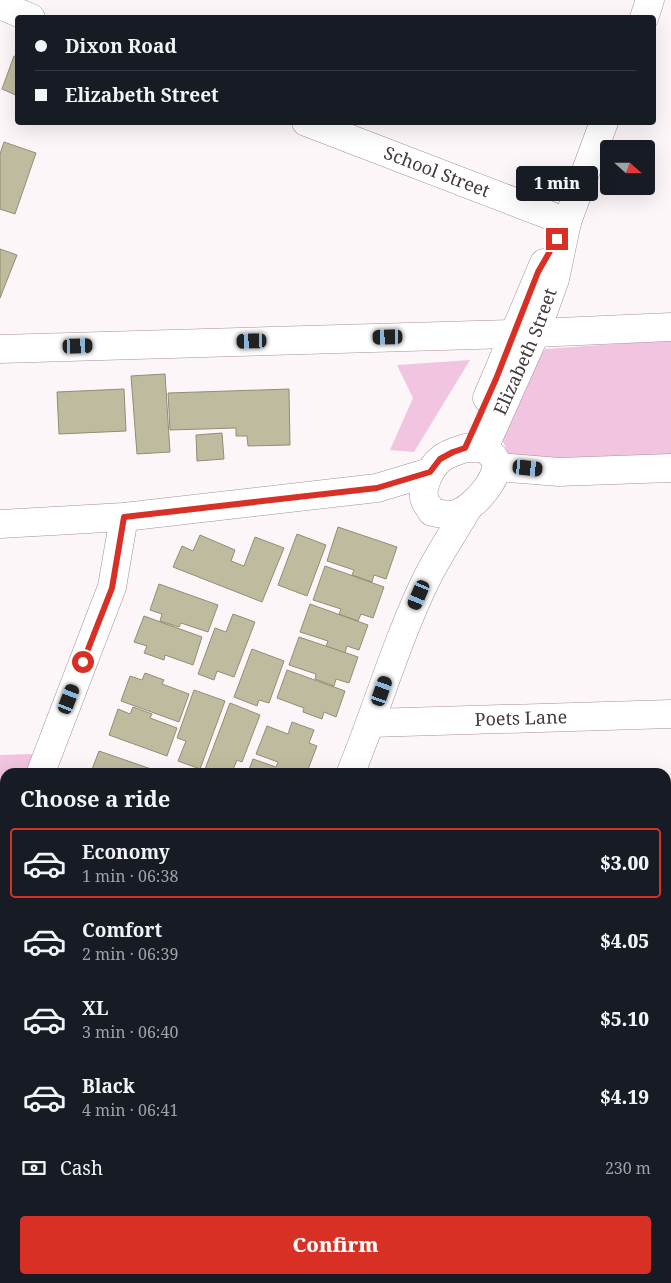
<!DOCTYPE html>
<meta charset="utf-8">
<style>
:root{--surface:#171b24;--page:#20242c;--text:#f1f3f6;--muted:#9ea1a6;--line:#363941;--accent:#d93025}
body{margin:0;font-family:"Noto Serif",serif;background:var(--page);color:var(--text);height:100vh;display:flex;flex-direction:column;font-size:19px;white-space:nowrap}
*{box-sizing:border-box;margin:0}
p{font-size:16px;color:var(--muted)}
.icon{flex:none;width:28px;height:28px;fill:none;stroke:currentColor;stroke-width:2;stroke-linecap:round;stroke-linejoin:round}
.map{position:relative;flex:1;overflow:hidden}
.panel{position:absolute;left:0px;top:768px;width:671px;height:516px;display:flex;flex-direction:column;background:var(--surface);border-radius:15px 15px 0 0;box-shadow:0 5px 20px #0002}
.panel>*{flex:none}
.guide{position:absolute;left:15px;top:15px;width:641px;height:110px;border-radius:5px;box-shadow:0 5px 20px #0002;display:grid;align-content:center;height:110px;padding:0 20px;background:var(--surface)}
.needle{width:32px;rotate:111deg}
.buttons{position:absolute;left:600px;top:140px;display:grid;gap:10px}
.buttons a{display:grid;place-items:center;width:55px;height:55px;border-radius:5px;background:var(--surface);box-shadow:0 5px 20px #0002;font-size:25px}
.end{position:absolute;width:22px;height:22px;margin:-11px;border:6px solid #d93025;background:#fff;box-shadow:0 0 0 2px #fff}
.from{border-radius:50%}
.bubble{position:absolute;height:35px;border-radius:5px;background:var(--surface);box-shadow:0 5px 20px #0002;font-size:16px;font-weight:800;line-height:35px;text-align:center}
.car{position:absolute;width:15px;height:30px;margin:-15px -8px;border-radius:6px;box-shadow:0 0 4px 1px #0007;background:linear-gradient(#222 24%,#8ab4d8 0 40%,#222 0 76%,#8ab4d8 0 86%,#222 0)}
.guide b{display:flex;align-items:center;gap:18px;height:48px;font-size:19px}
.guide b+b{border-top:1px solid var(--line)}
.guide i{width:12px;height:12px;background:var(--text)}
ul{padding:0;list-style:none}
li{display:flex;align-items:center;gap:15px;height:70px;margin:0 10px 8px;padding:0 10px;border:2px solid transparent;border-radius:5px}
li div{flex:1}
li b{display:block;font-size:19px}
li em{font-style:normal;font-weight:800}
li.on{border-color:var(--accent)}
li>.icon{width:45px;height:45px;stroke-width:1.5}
h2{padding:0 20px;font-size:22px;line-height:60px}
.pay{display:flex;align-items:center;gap:12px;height:55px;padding:0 20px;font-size:19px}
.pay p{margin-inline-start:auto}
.primary-button{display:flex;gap:10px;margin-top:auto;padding:10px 20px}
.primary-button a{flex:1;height:58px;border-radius:5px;background:var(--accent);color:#fff;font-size:20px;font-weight:800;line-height:58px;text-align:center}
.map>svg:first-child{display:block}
</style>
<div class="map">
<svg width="671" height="1283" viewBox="0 0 671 1283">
<rect width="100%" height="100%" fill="#fcf6f9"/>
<g fill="#f1c4e0">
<path d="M671,340V457L511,464L501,435L532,366L545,349Z"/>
<path d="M470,360L414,452L390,450L413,398L397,365Z"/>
<path d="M27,754L47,755L41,772H5V866L0,879V755Z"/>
<rect x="666" y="926" width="5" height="82"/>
<path d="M0,1041L5,1045V1168H0Z"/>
<path d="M666,1269L671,1270V1283H396L385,1279H666Z"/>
<path d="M5,1276V1279H36L40,1283H0V1279Z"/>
<path d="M135,1279H250L264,1283H134Z"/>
</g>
<g fill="#bebb9f" stroke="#908e73">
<path d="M14,56L18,57V96L2,89Z"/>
<path d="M4,142L36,153L15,214L0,209V154Z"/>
<path d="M0,249L17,255L0,298Z"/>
<path d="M165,374L170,452L137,454L131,376Z"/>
<path d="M124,389L126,431L59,434L57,392Z"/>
<path d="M289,389L290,445L248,446L247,436H236V428L170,430L168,393Z"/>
<path d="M222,433L224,459L197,461L196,435Z"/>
<path d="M338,527L397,547L386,579L374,575L372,582L352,575L354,570L327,561Z"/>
<path d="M297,534L326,545L307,596L278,585Z"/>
<path d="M200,535L235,550L231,561L244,566L255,537L284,548L262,602L173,567L182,546L193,551Z"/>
<path d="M325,566L384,587L373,618L361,614L358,621L339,614L341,609L313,600Z"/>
<path d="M159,584L218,605L208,632L181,623L179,627L160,621L162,614L150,610Z"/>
<path d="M310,604L368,625L359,650L347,646L345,653L326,646L328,641L300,632Z"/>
<path d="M233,614L255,622L234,677L217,671L214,680L198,674L215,628L226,632Z"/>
<path d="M144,616L202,637L193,665L165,655L164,660L144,653L147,646L134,642Z"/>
<path d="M299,637L358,657L349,683L336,679L334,686L315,679L316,674L289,665Z"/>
<path d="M252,649L284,661L269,703L259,700L257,706L234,697Z"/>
<path d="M287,670L345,691L336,717L324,712L322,719L303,712L304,708L277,698Z"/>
<path d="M145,673L164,680L162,684L189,694L179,722L121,701L130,676L142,680Z"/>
<path d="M194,690L225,701L200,769L178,761L186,741L177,738Z"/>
<path d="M230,703L260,715L242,762L237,760L232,772H204Z"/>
<path d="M133,707L152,714L150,718L177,728L167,756L109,735L118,709L130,714Z"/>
<path d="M292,722L314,730L309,743L317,746L307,772L298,770L297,772H248L253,759L276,767L278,762L256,754L267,726L288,734Z"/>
<path d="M99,751L157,771V772H91Z"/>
<rect x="666" y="1012" width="5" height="67"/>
</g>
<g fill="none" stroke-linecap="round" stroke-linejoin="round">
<defs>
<g id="minor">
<path d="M0,5L31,18"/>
<path d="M644,18L650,0"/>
<path id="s1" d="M306,122L567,222"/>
<path d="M0,349L513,334L671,327"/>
<path d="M487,398L544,263"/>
<path d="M465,448H484C487,451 493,455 495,459C503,476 471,511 455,514C447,516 439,513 432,512C430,508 427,505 425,501C420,488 431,466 442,458C449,453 457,451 465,448Z"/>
<path id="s2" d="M484,448L536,332L555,279L567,222L604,122"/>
<path d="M497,467L559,472L671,468"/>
<path d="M0,524L124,517L377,488L430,472"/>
<path id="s3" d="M371,723L671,714"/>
<path d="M41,772L112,587L124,517"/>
<path d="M351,772C377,709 396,642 426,580C438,555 454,532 468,508"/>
<path d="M0,879L5,866"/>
<path d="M666,974L671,973"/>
<path d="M666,1239L671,1240"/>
<path d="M348,1279L359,1283"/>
</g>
</defs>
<use href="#minor" stroke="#a88e9d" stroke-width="29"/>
<use href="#minor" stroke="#fff" stroke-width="28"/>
</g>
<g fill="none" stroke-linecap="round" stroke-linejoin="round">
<path stroke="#d93025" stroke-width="6" d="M83,662L112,588L124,517L377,488L430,472L440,459L453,452L465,448L496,379L538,272L557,239"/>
</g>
<g text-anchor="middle" stroke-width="4" stroke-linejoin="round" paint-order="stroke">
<g font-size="18" fill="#44393f" stroke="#fcf6f9">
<text dy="6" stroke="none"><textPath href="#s1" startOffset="140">School Street</textPath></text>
<text dy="6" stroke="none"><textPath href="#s2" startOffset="105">Elizabeth Street</textPath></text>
<text dy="6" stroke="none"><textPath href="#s3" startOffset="150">Poets Lane</textPath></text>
</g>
</g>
</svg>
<div class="buttons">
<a><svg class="needle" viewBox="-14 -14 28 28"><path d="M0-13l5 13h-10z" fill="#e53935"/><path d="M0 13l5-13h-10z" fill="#9ea1a6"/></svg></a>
</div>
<i class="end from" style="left:83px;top:662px"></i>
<i class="end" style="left:557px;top:239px"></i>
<div class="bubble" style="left:516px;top:166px;width:82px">1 min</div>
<i class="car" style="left:388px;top:337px;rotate:269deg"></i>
<i class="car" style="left:252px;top:341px;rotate:268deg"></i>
<i class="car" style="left:78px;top:346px;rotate:88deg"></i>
<i class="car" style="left:528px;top:468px;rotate:96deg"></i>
<i class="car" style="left:419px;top:595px;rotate:203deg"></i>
<i class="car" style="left:382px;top:691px;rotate:19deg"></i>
<i class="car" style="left:69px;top:699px;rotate:21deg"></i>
<div class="guide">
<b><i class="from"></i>Dixon Road</b>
<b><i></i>Elizabeth Street</b>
</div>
<section class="panel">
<h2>Choose a ride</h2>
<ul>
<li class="on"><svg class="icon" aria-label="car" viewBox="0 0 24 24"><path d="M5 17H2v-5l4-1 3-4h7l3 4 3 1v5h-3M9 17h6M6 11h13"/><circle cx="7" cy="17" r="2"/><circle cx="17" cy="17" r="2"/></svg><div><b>Economy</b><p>1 min · 06:38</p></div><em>$3.00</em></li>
<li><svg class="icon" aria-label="car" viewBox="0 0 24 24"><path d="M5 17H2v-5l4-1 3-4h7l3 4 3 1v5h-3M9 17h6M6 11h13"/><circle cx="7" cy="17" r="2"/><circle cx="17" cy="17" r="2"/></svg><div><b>Comfort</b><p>2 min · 06:39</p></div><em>$4.05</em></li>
<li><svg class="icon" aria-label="car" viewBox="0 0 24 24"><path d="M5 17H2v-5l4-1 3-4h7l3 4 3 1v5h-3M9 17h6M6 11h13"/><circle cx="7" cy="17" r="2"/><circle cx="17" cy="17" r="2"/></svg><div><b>XL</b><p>3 min · 06:40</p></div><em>$5.10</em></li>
<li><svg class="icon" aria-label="car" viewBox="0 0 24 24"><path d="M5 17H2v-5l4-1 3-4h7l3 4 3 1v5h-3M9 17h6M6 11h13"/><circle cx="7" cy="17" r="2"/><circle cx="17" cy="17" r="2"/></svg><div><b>Black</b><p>4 min · 06:41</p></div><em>$4.19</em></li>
</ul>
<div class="pay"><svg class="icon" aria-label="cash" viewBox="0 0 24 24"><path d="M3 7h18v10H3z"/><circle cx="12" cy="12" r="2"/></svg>Cash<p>230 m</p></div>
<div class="primary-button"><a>Confirm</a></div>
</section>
</div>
